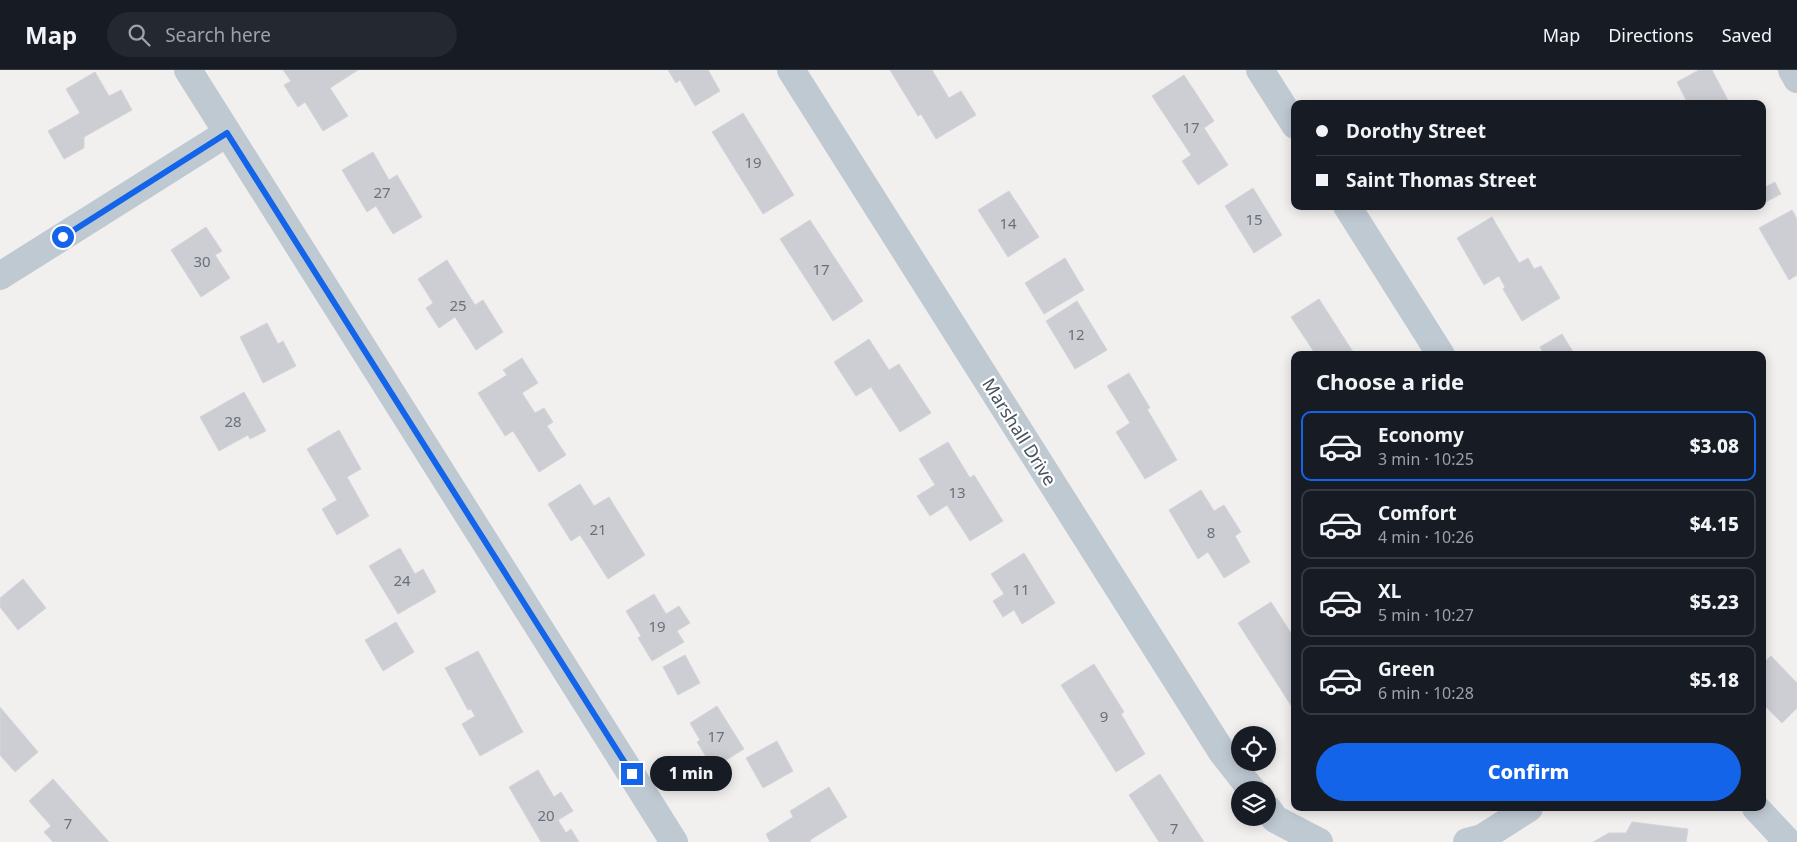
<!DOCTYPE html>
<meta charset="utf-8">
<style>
:root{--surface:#171b24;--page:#242831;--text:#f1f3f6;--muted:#9ea1a6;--line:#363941;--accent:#1364e8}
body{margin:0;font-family:"Noto Sans",sans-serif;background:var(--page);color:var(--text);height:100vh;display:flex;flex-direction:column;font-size:19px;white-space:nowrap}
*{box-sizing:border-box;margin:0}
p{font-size:16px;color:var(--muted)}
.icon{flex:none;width:28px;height:28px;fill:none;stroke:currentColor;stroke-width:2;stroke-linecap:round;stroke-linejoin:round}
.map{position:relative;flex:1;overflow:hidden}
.panel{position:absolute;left:1291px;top:281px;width:475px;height:460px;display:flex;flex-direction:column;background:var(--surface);border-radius:10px;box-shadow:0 2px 12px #0003}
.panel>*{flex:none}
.top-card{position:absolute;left:1291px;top:30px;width:475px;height:110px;border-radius:10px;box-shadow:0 2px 12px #0003;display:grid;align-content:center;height:110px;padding:0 25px;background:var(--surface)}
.controls{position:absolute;left:1231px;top:656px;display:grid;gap:10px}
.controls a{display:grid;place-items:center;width:45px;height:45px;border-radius:50%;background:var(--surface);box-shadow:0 2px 12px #0003;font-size:25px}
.end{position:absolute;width:22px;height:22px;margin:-11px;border:6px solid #1364e8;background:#fff;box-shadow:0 0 0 2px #fff}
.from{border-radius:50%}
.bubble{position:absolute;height:35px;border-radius:18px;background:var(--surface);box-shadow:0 2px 12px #0003;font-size:16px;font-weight:800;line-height:35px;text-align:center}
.top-card b{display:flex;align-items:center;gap:18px;height:48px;font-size:19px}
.top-card b+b{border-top:1px solid var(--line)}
.top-card i{width:12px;height:12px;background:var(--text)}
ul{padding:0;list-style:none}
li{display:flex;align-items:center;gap:15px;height:70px;margin:0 10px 8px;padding:0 15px;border:2px solid var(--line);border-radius:10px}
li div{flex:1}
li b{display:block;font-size:19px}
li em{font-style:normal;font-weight:800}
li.selected{border-color:var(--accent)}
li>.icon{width:45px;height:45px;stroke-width:1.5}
h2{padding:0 25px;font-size:22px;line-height:60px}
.button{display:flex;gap:10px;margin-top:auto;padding:10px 25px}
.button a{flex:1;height:58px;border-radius:30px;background:var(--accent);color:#fff;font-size:20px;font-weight:800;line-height:58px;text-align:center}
header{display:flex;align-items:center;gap:30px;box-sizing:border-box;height:70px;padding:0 25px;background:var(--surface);border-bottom:1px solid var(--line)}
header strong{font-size:24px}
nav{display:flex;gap:28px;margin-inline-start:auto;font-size:18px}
.search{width:350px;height:45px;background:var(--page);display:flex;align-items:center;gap:12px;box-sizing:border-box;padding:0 18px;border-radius:28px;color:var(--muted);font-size:19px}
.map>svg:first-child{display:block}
</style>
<header>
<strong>Map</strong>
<div class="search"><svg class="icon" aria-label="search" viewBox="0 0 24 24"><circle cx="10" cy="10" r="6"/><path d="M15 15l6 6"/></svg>Search here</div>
<nav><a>Map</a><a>Directions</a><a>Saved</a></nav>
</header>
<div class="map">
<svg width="1797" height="772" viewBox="0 0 1797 772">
<rect width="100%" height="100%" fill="#f2efef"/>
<g fill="#ccced4" stroke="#d3d5db">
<path d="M283,0H358L330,18L348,46L323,61L305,32L298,37L284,15L291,11Z"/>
<path d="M668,0H708L720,21L695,36L680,10L676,13Z"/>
<path d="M890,0H932L949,28L961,21L976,45L936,69L921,44L918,46Z"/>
<path d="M1699,0H1712L1730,34H1688L1677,12Z"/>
<path d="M95,2L109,26L121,20L132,40L84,67V78L64,89L48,61L80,43L66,19Z"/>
<path d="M1184,5L1214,51L1204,58L1228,95L1198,115L1182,91L1191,85L1152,26Z"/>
<path d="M743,43L794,125L763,144L712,62Z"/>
<path d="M373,82L389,110L397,105L422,147L393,164L376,136L367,142L342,100Z"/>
<path d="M1775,112L1781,124L1762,134V119Z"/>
<path d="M1253,118L1282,165L1254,183L1225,136Z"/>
<path d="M1009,121L1039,167L1008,187L978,140Z"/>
<path d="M1792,140L1797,149V205L1789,210L1759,158Z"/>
<path d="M1492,147L1519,193L1528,188L1534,199L1541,196L1560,228L1522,251L1503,219L1505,217L1499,206L1484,215L1457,168Z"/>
<path d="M810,150L863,231L833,251L780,169Z"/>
<path d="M206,157L222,181L215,185L230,208L201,227L171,180Z"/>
<path d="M1065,188L1084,220L1044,244L1025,213Z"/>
<path d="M447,190L475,235L483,230L503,262L476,280L455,247L439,258L426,238L433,233L418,209Z"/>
<path d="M1319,229L1355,285H1316L1291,247Z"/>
<path d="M1077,231L1107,280L1075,299L1046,251Z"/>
<path d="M267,253L278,274L283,271L296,296L263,313L240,267Z"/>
<path d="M1562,264L1575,285H1544L1540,277Z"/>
<path d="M869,269L889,300L899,294L931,343L900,362L871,317L856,326L834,292Z"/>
<path d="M522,288L538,313L522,323L535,343L544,338L553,352L547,356L566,385L539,402L513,361L505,366L478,323L507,305L503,300Z"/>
<path d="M1129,303L1150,338L1147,339L1177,390L1145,409L1116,362L1130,353L1107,316Z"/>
<path d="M244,322L266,361L250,369L248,365L219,381L200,347Z"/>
<path d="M339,360L361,399L347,407L369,446L337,465L322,439L337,430L307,379Z"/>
<path d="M948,372L970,408L974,405L1003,451L970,471L947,435L930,446L917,426L935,415L919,389Z"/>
<path d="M580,414L594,436L609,427L645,485L608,509L580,465L571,471L548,434Z"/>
<path d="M1201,420L1214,441L1224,435L1241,462L1235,466L1250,492L1224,508L1208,482L1198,489L1169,440Z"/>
<path d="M400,478L415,504L423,499L436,522L398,544L369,496Z"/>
<path d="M1024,483L1055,533L1022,554L1014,540L1003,547L993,531L1004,524L991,504Z"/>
<path d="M23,509L46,538L18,560L0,537V528Z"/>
<path d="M654,524L666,544L679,536L690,553L677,561L684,572L652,591L638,568L641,566L626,541Z"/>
<path d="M1271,532L1295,569V635L1292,637L1238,553Z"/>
<path d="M396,552L414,582L383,601L365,570Z"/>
<path d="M478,581L523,662L480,686L462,654L475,646L471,639L468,640L445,598Z"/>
<path d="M685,585L700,613L678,625L663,597Z"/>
<path d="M1771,586L1797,613V638L1782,653L1762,633V594Z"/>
<path d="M1094,594L1124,642L1121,644L1145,684L1116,702L1061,615Z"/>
<path d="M717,636L744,679L713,698L697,672L700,670L690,653Z"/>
<path d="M0,637L38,682L15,702L0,685Z"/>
<path d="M777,671L793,701L763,718L746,688Z"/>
<path d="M538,700L554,727L561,722L573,741L558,750L566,763L571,759L579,772H541L509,717Z"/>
<path d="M1160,704L1204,772H1159L1129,725Z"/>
<path d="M53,709L109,772H53L44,762L51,756L29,731Z"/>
<path d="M829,717L847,747L810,770L811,772H770L766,764L793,747L790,741Z"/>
<path d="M1632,752L1688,759L1686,772H1593L1609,763H1626Z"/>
</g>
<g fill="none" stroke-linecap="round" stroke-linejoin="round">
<g stroke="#bfc9d2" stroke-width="28">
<path d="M188,0L674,772"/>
<path d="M791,0L1222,682L1252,720"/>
<path d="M1260,0L1295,55"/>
<path d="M1792,0L1797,9"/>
<path d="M1347,136L1441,285"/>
<path d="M0,206L227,63"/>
<path d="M1756,738L1788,772"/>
<path d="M1268,739L1275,749L1319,772"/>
<path d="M1467,772L1482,768L1529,738"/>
</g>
</g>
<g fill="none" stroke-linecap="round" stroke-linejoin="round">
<path stroke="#1364e8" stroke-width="6" d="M63,167L227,63L632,704"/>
</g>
<g text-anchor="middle" stroke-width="4.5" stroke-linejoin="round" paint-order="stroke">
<g font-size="15" fill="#68707b">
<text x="1191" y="63">17</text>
<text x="753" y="98">19</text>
<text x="382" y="128">27</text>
<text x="1254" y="155">15</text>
<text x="1008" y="159">14</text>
<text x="202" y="197">30</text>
<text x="821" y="205">17</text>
<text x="458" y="241">25</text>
<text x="1076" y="270">12</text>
<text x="233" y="357">28</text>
<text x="957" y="428">13</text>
<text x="598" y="465">21</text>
<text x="1211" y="468">8</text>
<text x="402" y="516">24</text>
<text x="1021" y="525">11</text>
<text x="657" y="562">19</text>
<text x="1104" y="652">9</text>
<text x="716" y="672">17</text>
<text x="546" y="751">20</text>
<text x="68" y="759">7</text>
<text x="1174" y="764">7</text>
</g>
<g font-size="18" fill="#47515d" stroke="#fff">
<text transform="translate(1019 362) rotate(58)" y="6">Marshall Drive</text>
</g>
</g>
</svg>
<div class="controls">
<a><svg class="icon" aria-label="locate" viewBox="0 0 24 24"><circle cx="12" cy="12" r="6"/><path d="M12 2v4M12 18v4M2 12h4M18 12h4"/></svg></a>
<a><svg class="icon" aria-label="layers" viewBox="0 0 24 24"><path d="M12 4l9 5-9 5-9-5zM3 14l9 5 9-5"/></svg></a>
</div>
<i class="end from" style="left:63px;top:167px"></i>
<i class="end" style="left:632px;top:704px"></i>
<div class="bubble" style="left:650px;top:686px;width:82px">1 min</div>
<div class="top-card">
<b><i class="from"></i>Dorothy Street</b>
<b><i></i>Saint Thomas Street</b>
</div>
<section class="panel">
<h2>Choose a ride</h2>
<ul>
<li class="selected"><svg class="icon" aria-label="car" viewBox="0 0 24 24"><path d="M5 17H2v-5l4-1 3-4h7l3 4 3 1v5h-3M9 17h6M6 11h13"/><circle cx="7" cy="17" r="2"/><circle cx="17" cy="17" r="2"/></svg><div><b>Economy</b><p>3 min · 10:25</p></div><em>$3.08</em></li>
<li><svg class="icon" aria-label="car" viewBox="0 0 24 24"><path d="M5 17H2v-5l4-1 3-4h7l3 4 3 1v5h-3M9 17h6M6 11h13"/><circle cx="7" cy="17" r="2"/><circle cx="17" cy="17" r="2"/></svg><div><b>Comfort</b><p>4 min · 10:26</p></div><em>$4.15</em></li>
<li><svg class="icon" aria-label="car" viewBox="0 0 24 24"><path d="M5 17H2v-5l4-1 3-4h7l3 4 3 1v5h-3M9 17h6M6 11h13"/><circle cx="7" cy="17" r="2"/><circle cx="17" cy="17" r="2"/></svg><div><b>XL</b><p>5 min · 10:27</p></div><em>$5.23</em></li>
<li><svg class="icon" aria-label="car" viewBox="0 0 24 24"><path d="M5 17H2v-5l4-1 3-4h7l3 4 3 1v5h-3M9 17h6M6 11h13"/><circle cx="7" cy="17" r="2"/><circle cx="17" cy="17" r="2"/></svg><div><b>Green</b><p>6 min · 10:28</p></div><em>$5.18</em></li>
</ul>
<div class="button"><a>Confirm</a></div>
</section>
</div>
